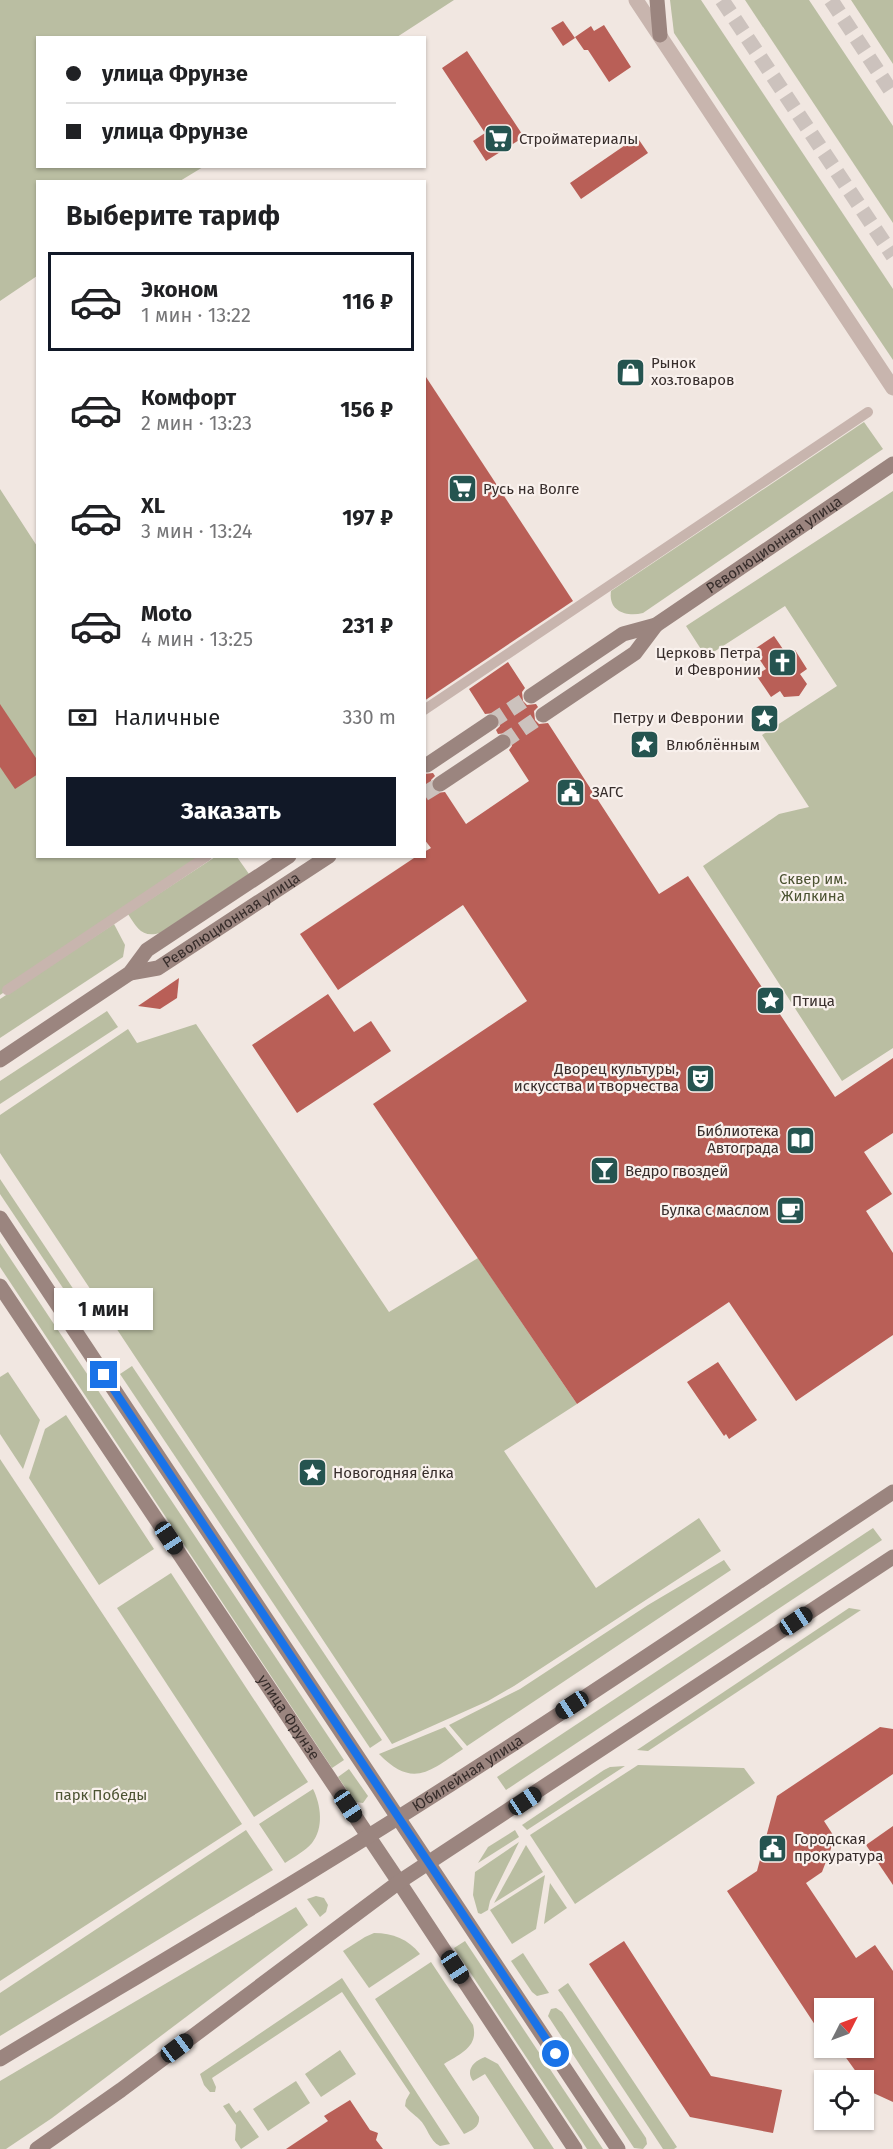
<!DOCTYPE html>
<html lang="ru">
<meta charset="utf-8">
<style>
:root{--surface:#fff;--page:#f6f6f6;--text:#202124;--muted:#757577;--line:#e0e0e0;--accent:#111827}
body{margin:0;font-family:"Fira Sans",sans-serif;background:var(--page);color:var(--text);height:100vh;display:flex;flex-direction:column;font-size:22px;white-space:nowrap}
*{box-sizing:border-box;margin:0}
p{font-size:20px;color:var(--muted)}
.icon{flex:none;width:33px;height:33px;fill:none;stroke:currentColor;stroke-width:2;stroke-linecap:round;stroke-linejoin:round}
.map{position:relative;flex:1;overflow:hidden}
.side{position:absolute;left:36px;top:180px;width:390px;height:678px;display:flex;flex-direction:column;background:var(--surface);border-radius:0px;box-shadow:0 2px 4px #0004}
.side>*{flex:none}
.top-card{position:absolute;left:36px;top:36px;width:390px;height:132px;border-radius:0px;box-shadow:0 2px 4px #0004;display:grid;align-content:center;height:132px;padding:0 30px;background:var(--surface)}
.needle{width:39px;rotate:48deg}
.tools{position:absolute;left:814px;top:1998px;display:grid;gap:12px}
.tools a{display:grid;place-items:center;width:60px;height:60px;border-radius:0px;background:var(--surface);box-shadow:0 2px 4px #0004;font-size:30px}
.end{position:absolute;width:27px;height:27px;margin:-14px;border:8px solid #1a73e8;background:#fff;box-shadow:0 0 0 3px #fff}
.from{border-radius:50%}
.bubble{position:absolute;height:42px;border-radius:0px;background:var(--surface);box-shadow:0 2px 4px #0004;font-size:20px;font-weight:700;line-height:42px;text-align:center}
.car{position:absolute;width:18px;height:36px;margin:-18px -9px;border-radius:8px;box-shadow:0 0 4px 2px #0007;background:linear-gradient(#222 24%,#8ab4d8 0 40%,#222 0 76%,#8ab4d8 0 86%,#222 0)}
.top-card b{display:flex;align-items:center;gap:21px;height:57px;font-size:22px}
.top-card b+b{border-top:2px solid var(--line)}
.top-card i{width:15px;height:15px;background:var(--text)}
ul{padding:0;list-style:none}
li{display:flex;align-items:center;gap:18px;height:99px;margin:0 12px 9px;padding:0 18px;border:3px solid transparent;border-radius:0px}
li div{flex:1}
li b{display:block;font-size:22px}
li em{font-style:normal;font-weight:700}
li.active{border-color:var(--accent)}
li>.icon{width:54px;height:54px;stroke-width:1.5}
h2{padding:0 30px;font-size:27px;line-height:72px}
.pay{display:flex;align-items:center;gap:15px;height:66px;padding:0 30px;font-size:22px}
.pay p{margin-inline-start:auto}
.primary-button{display:flex;gap:12px;margin-top:auto;padding:12px 30px}
.primary-button a{flex:1;height:69px;border-radius:0px;background:var(--accent);color:#fff;font-size:24px;font-weight:700;line-height:69px;text-align:center}
.map>svg:first-child{display:block}
</style>
<div class="map">
<svg width="893" height="2149" viewBox="0 0 893 2149">
<rect width="100%" height="100%" fill="#f1e7e1"/>
<g fill="#babea2">
<path d="M0,0H454L397,37L38,38V166L203,167L180,181L38,182L37,276L0,301Z"/>
<path d="M670,0H701L893,289V360L674,33Z"/>
<path d="M745,0H809L893,126V223Z"/>
<path d="M851,0H893V64Z"/>
<path d="M864,422L883,449L643,613C627,617 608,612 611,591Z"/>
<path d="M0,489L37,546L38,856L207,857L0,995Z"/>
<path d="M893,491V1048L842,1081L703,866L779,814L809,807L762,735L837,686L785,606L706,657L686,626Z"/>
<path d="M215,857H237L249,874L160,933C142,938 137,928 128,914Z"/>
<path d="M114,924L125,945L123,957L0,1038V999Z"/>
<path d="M107,1011L118,1027L0,1104V1081Z"/>
<path d="M196,1024L389,1312L478,1258L577,1404L504,1451L596,1588L699,1518L721,1551L514,1686L488,1701L392,1744L0,1153V1115L128,1029L137,1043Z"/>
<path d="M0,1179L78,1296L71,1300L0,1194Z"/>
<path d="M0,1243L344,1760L332,1768L0,1267Z"/>
<path d="M132,1366L382,1740L370,1748L120,1374Z"/>
<path d="M8,1372L40,1420L23,1469L0,1434V1377Z"/>
<path d="M66,1415L154,1549L99,1585L29,1478L45,1429Z"/>
<path d="M0,1459L242,1824L0,1981Z"/>
<path d="M873,1528L882,1540L506,1790L497,1777Z"/>
<path d="M724,1560L731,1570L467,1746L449,1725L520,1689L648,1605Z"/>
<path d="M171,1573L308,1782L254,1817L117,1608Z"/>
<path d="M849,1608L861,1610L648,1751L637,1750Z"/>
<path d="M445,1727L463,1749C430,1771 413,1789 379,1754Z"/>
<path d="M638,1765L744,1768L755,1783L575,1904L530,1835Z"/>
<path d="M625,1766L527,1830L522,1825L604,1770L610,1767Z"/>
<path d="M349,1769L368,1796L363,1803L355,1802L338,1777Z"/>
<path d="M313,1789C321,1805 324,1828 312,1843C305,1851 294,1857 285,1863L259,1824Z"/>
<path d="M246,1830L273,1870L0,2036V1993Z"/>
<path d="M515,1830L519,1837L478,1863L488,1847Z"/>
<path d="M519,1842L490,1901L488,1910L481,1914L478,1913L473,1895L475,1872Z"/>
<path d="M526,1845L543,1872L494,1903Z"/>
<path d="M545,1875L536,1929L512,1944L490,1910Z"/>
<path d="M550,1883L567,1908L544,1924Z"/>
<path d="M316,1896L324,1898L328,1905L326,1912L320,1917L307,1899Z"/>
<path d="M296,1907L308,1925L52,2118L6,2149H0V2081Z"/>
<path d="M374,1933C393,1933 408,1939 420,1954L369,1988L343,1951L365,1937Z"/>
<path d="M465,1941L603,2149H587L454,1948Z"/>
<path d="M523,1953L549,1993L537,1996L532,1992L511,1961Z"/>
<path d="M431,1962L473,2025C479,2047 460,2054 444,2064L479,2117C480,2127 472,2130 464,2134L375,1999Z"/>
<path d="M342,1978L450,2144L440,2146C429,2141 428,2127 419,2119C415,2115 410,2112 405,2106L406,2100L410,2093L342,1992L212,2078L216,2087L215,2092H210L204,2085L200,2074Z"/>
<path d="M568,1983L677,2147L674,2149H663L558,1990Z"/>
<path d="M556,2008L562,2012L646,2138L647,2144L643,2149L634,2148L548,2016L551,2009Z"/>
<path d="M340,2050L356,2074L321,2097L305,2074Z"/>
<path d="M485,2057L498,2064L554,2149H534L485,2074L473,2081C465,2070 474,2061 485,2057Z"/>
<path d="M296,2081L310,2103L268,2131L253,2109Z"/>
<path d="M229,2103L236,2113L240,2110L259,2137L241,2149L235,2140L236,2125L223,2106Z"/>
</g>
<g fill="#b95f57">
<path d="M563,21L575,38L563,46L551,28Z"/>
<path d="M604,25L631,67L609,82L588,50H584L575,37L591,26L594,31Z"/>
<path d="M467,51L524,137L486,161L473,141L485,133L442,68Z"/>
<path d="M637,137L648,153L581,199L570,183Z"/>
<path d="M424,374L573,601L424,701Z"/>
<path d="M774,636L787,655L795,650L807,669L800,674L807,684L799,696L784,697L780,691L771,697L756,675L766,669L753,650Z"/>
<path d="M508,662L525,688L522,692L523,701L527,705L536,704L538,707L534,711L535,720L539,724L548,723L659,894L688,876L835,1097L893,1058V1133L864,1152L892,1194L866,1211L893,1253V1335L796,1401L729,1302L577,1404L373,1104L527,1001L463,905L338,990L300,934L417,856H424V852L431,848L424,839V774L433,773L435,776L431,780L432,789L436,793L445,792L466,824L529,781L509,750L512,746L511,737L507,733L498,734L496,730L500,726L499,717L495,713L485,714L469,689Z"/>
<path d="M0,704L38,761V774L15,789L0,767Z"/>
<path d="M179,978L177,998L160,1009L138,1006Z"/>
<path d="M328,994L354,1032L371,1021L391,1051L297,1113L252,1045Z"/>
<path d="M718,1362L757,1420L729,1439L726,1434L724,1436L687,1382Z"/>
<path d="M880,1727L893,1729V1774L824,1821L835,1838L822,1872L806,1883L856,1958L875,1945L893,1971V2102L869,2091L864,2080H862L839,2048H864V2008H825V2040L727,1891L757,1871L777,1796Z"/>
<path d="M893,1826V1885L866,1845Z"/>
<path d="M624,1941L711,2076L782,2090L773,2133L690,2117L589,1964Z"/>
<path d="M350,2100L370,2130L378,2133L376,2140L383,2149H286L328,2121L324,2116Z"/>
</g>
<g fill="none" stroke-linecap="round" stroke-linejoin="round">
<g stroke="#ccc2bd" stroke-width="15" stroke-dasharray="15 8" stroke-linecap="butt">
<path d="M722,0L893,256"/>
<path d="M831,0L893,94"/>
<path d="M491,722L531,696"/>
<path d="M503,742L543,715"/>
<path d="M424,794L440,784"/>
</g>
<g stroke="#c8b5ae" stroke-width="10">
<path d="M424,710L868,412"/>
<path d="M7,990L207,856"/>
</g>
<path stroke="#c8b5ae" stroke-width="15" d="M636,0L893,388"/>
<g stroke="#9b857f" stroke-width="15">
<path d="M657,0L660,35"/>
<path id="s1" d="M531,696L623,634L656,625L893,464"/>
<path d="M543,715L635,653L656,625"/>
<path d="M427,765L491,722"/>
<path d="M440,784L503,742"/>
<path id="s2" d="M130,973L158,968L329,856"/>
<path d="M0,1060L130,973L147,950L289,856"/>
<path d="M0,1218L618,2149"/>
<path id="s3" d="M0,1286L399,1882L575,2149"/>
<path id="s4" d="M0,2059C159,1963 320,1869 476,1768C617,1678 754,1584 893,1492"/>
<path d="M37,2149L121,2090L399,1882L893,1557"/>
</g>
</g>
<g fill="none" stroke-linecap="round" stroke-linejoin="round">
<path stroke="#1a73e8" stroke-width="8" d="M104,1375L556,2054"/>
</g>
<defs>
<symbol id="supermarket-square" viewBox="-11 -11 22 22"><rect x="-9" y="-9" width="18" height="18" rx="4" fill="#255450" stroke="#f9f1ed"/><path d="M-6-5.5h2.5l.6 2H6L4.5 2H-2.5L-4.4-4H-6ZM-1.5 3.2a1.3 1.3 0 1 0 .1 0ZM3 3.2a1.3 1.3 0 1 0 .1 0Z" fill="#fff"/></symbol>
<symbol id="shop-square" viewBox="-11 -11 22 22"><rect x="-9" y="-9" width="18" height="18" rx="4" fill="#255450" stroke="#f9f1ed"/><path d="M-5-2.5h2.3a2.7 3.5 0 0 1 5.4 0H5L5.5 6h-11ZM-1.5-2.5h3a1.5 2.3 0 0 0-3 0Z" fill="#fff"/></symbol>
<symbol id="church-square" viewBox="-11 -11 22 22"><rect x="-9" y="-9" width="18" height="18" rx="4" fill="#255450" stroke="#f9f1ed"/><path d="M-1.2-6h2.4v3.5h3.3v2.4h-3.3V6h-2.4V-.1h-3.3v-2.4h3.3Z" fill="#fff"/></symbol>
<symbol id="sight-square" viewBox="-11 -11 22 22"><rect x="-9" y="-9" width="18" height="18" rx="4" fill="#255450" stroke="#f9f1ed"/><path d="M0-6L1.8-2.2L6-1.7L2.9 1.2L3.7 5.4L0 3.3L-3.7 5.4L-2.9 1.2L-6-1.7L-1.8-2.2Z" fill="#fff"/></symbol>
<symbol id="civic-square" viewBox="-11 -11 22 22"><rect x="-9" y="-9" width="18" height="18" rx="4" fill="#255450" stroke="#f9f1ed"/><path d="M-.6-6.5H3V-4.5H.6V-3L4-1V1h2V6H-6V1h2V-1L-.6-3ZM-1.2 2.5V6h2.4V2.5Z" fill="#fff"/></symbol>
<symbol id="theatre-square" viewBox="-11 -11 22 22"><rect x="-9" y="-9" width="18" height="18" rx="4" fill="#255450" stroke="#f9f1ed"/><path d="M-5-5.5Q0-4 5-5.5V0Q5 5 0 6Q-5 5-5 0ZM-3.3-2.5H-1v1.5H-3.3ZM1-2.5H3.3v1.5H1ZM-2.8 1Q0 5.5 2.8 1Z" fill="#fff"/></symbol>
<symbol id="library-square" viewBox="-11 -11 22 22"><rect x="-9" y="-9" width="18" height="18" rx="4" fill="#255450" stroke="#f9f1ed"/><path d="M-6-4Q-3-5.5-.7-3.5V5Q-3 3-6 4ZM6-4Q3-5.5 .7-3.5V5Q3 3 6 4Z" fill="#fff"/></symbol>
<symbol id="bar-square" viewBox="-11 -11 22 22"><rect x="-9" y="-9" width="18" height="18" rx="4" fill="#255450" stroke="#f9f1ed"/><path d="M-6-5H6L.8 .8V4.5H3.5V6h-7V4.5H-.8V.8Z" fill="#fff"/></symbol>
<symbol id="cafe-square" viewBox="-11 -11 22 22"><rect x="-9" y="-9" width="18" height="18" rx="4" fill="#255450" stroke="#f9f1ed"/><path d="M-5.5-4.5H6V0H3Q3 3.5 0 3.5H-2.5Q-5.5 3.5-5.5 0ZM3-3.2v2h1.7v-2ZM-6 4.5H4V6H-6Z" fill="#fff"/></symbol>
</defs>
<g fill-rule="evenodd">
<use href="#supermarket-square" x="482" y="122" width="33" height="33"/>
<use href="#shop-square" x="614" y="356" width="33" height="33"/>
<use href="#supermarket-square" x="446" y="472" width="33" height="33"/>
<use href="#church-square" x="766" y="646" width="33" height="33"/>
<use href="#sight-square" x="748" y="702" width="33" height="33"/>
<use href="#sight-square" x="628" y="728" width="33" height="33"/>
<use href="#civic-square" x="554" y="776" width="33" height="33"/>
<use href="#sight-square" x="754" y="984" width="33" height="33"/>
<use href="#theatre-square" x="684" y="1062" width="33" height="33"/>
<use href="#library-square" x="784" y="1124" width="33" height="33"/>
<use href="#bar-square" x="588" y="1154" width="33" height="33"/>
<use href="#cafe-square" x="774" y="1194" width="33" height="33"/>
<use href="#sight-square" x="296" y="1456" width="33" height="33"/>
<use href="#civic-square" x="756" y="1832" width="33" height="33"/>
</g>
<g text-anchor="middle" stroke-width="4.5" stroke-linejoin="round" paint-order="stroke">
<g font-size="15" fill="#372d2b" stroke="#f9f1ed" text-anchor="start">
<text x="519" y="144">Стройматериалы</text>
<text x="651" y="368">Рынок<tspan x="651" dy="17">хоз.товаров</tspan></text>
<text x="483" y="494">Русь на Волге</text>
<text x="761" y="658" text-anchor="end">Церковь Петра<tspan x="761" dy="17">и Февронии</tspan></text>
<text x="744" y="723" text-anchor="end">Петру и Февронии</text>
<text x="666" y="750">Влюблённым</text>
<text x="592" y="797">ЗАГС</text>
<text x="792" y="1006">Птица</text>
<text x="679" y="1074" text-anchor="end">Дворец культуры,<tspan x="679" dy="17">искусства и творчества</tspan></text>
<text x="779" y="1136" text-anchor="end">Библиотека<tspan x="779" dy="17">Автограда</tspan></text>
<text x="625" y="1176">Ведро гвоздей</text>
<text x="769" y="1215" text-anchor="end">Булка с маслом</text>
<text x="333" y="1478">Новогодняя ёлка</text>
<text x="794" y="1844">Городская<tspan x="794" dy="17">прокуратура</tspan></text>
</g>
<g font-size="15" fill="#372d2b" stroke="#f9f1ed">
<text dy="5" stroke="none"><textPath href="#s1" startOffset="288">Революционная улица</textPath></text>
<text dy="5" stroke="none"><textPath href="#s2" startOffset="116">Революционная улица</textPath></text>
<text dy="5" stroke="none"><textPath href="#s3" startOffset="519">улица Фрунзе</textPath></text>
<text dy="5" stroke="none"><textPath href="#s4" startOffset="548">Юбилейная улица</textPath></text>
</g>
<g font-size="15" fill="#4c5332" stroke="#f9f1ed">
<text x="813" y="884">Сквер им.<tspan x="813" dy="17">Жилкина</tspan></text>
<text x="101" y="1800">парк Победы</text>
</g>
</g>
</svg>
<div class="tools">
<a><svg class="needle" viewBox="-14 -14 28 28"><path d="M0-13l5 13h-10z" fill="#e53935"/><path d="M0 13l5-13h-10z" fill="#757577"/></svg></a>
<a><svg class="icon" aria-label="locate" viewBox="0 0 24 24"><circle cx="12" cy="12" r="6"/><path d="M12 2v4M12 18v4M2 12h4M18 12h4"/></svg></a>
</div>
<i class="end from" style="left:556px;top:2054px"></i>
<i class="end" style="left:104px;top:1375px"></i>
<div class="bubble" style="left:54px;top:1288px;width:99px">1 мин</div>
<i class="car" style="left:169px;top:1538px;rotate:146deg"></i>
<i class="car" style="left:796px;top:1621px;rotate:56deg"></i>
<i class="car" style="left:572px;top:1705px;rotate:237deg"></i>
<i class="car" style="left:525px;top:1801px;rotate:56deg"></i>
<i class="car" style="left:348px;top:1806px;rotate:146deg"></i>
<i class="car" style="left:455px;top:1967px;rotate:147deg"></i>
<i class="car" style="left:177px;top:2048px;rotate:53deg"></i>
<div class="top-card">
<b><i class="from"></i>улица Фрунзе</b>
<b><i></i>улица Фрунзе</b>
</div>
<section class="side">
<h2>Выберите тариф</h2>
<ul>
<li class="active"><svg class="icon" aria-label="car" viewBox="0 0 24 24"><path d="M5 17H2v-5l4-1 3-4h7l3 4 3 1v5h-3M9 17h6M6 11h13"/><circle cx="7" cy="17" r="2"/><circle cx="17" cy="17" r="2"/></svg><div><b>Эконом</b><p>1 мин · 13:22</p></div><em>116 ₽</em></li>
<li><svg class="icon" aria-label="car" viewBox="0 0 24 24"><path d="M5 17H2v-5l4-1 3-4h7l3 4 3 1v5h-3M9 17h6M6 11h13"/><circle cx="7" cy="17" r="2"/><circle cx="17" cy="17" r="2"/></svg><div><b>Комфорт</b><p>2 мин · 13:23</p></div><em>156 ₽</em></li>
<li><svg class="icon" aria-label="car" viewBox="0 0 24 24"><path d="M5 17H2v-5l4-1 3-4h7l3 4 3 1v5h-3M9 17h6M6 11h13"/><circle cx="7" cy="17" r="2"/><circle cx="17" cy="17" r="2"/></svg><div><b>XL</b><p>3 мин · 13:24</p></div><em>197 ₽</em></li>
<li><svg class="icon" aria-label="car" viewBox="0 0 24 24"><path d="M5 17H2v-5l4-1 3-4h7l3 4 3 1v5h-3M9 17h6M6 11h13"/><circle cx="7" cy="17" r="2"/><circle cx="17" cy="17" r="2"/></svg><div><b>Moto</b><p>4 мин · 13:25</p></div><em>231 ₽</em></li>
</ul>
<div class="pay"><svg class="icon" aria-label="cash" viewBox="0 0 24 24"><path d="M3 7h18v10H3z"/><circle cx="12" cy="12" r="2"/></svg>Наличные<p>330 m</p></div>
<div class="primary-button"><a>Заказать</a></div>
</section>
</div>
